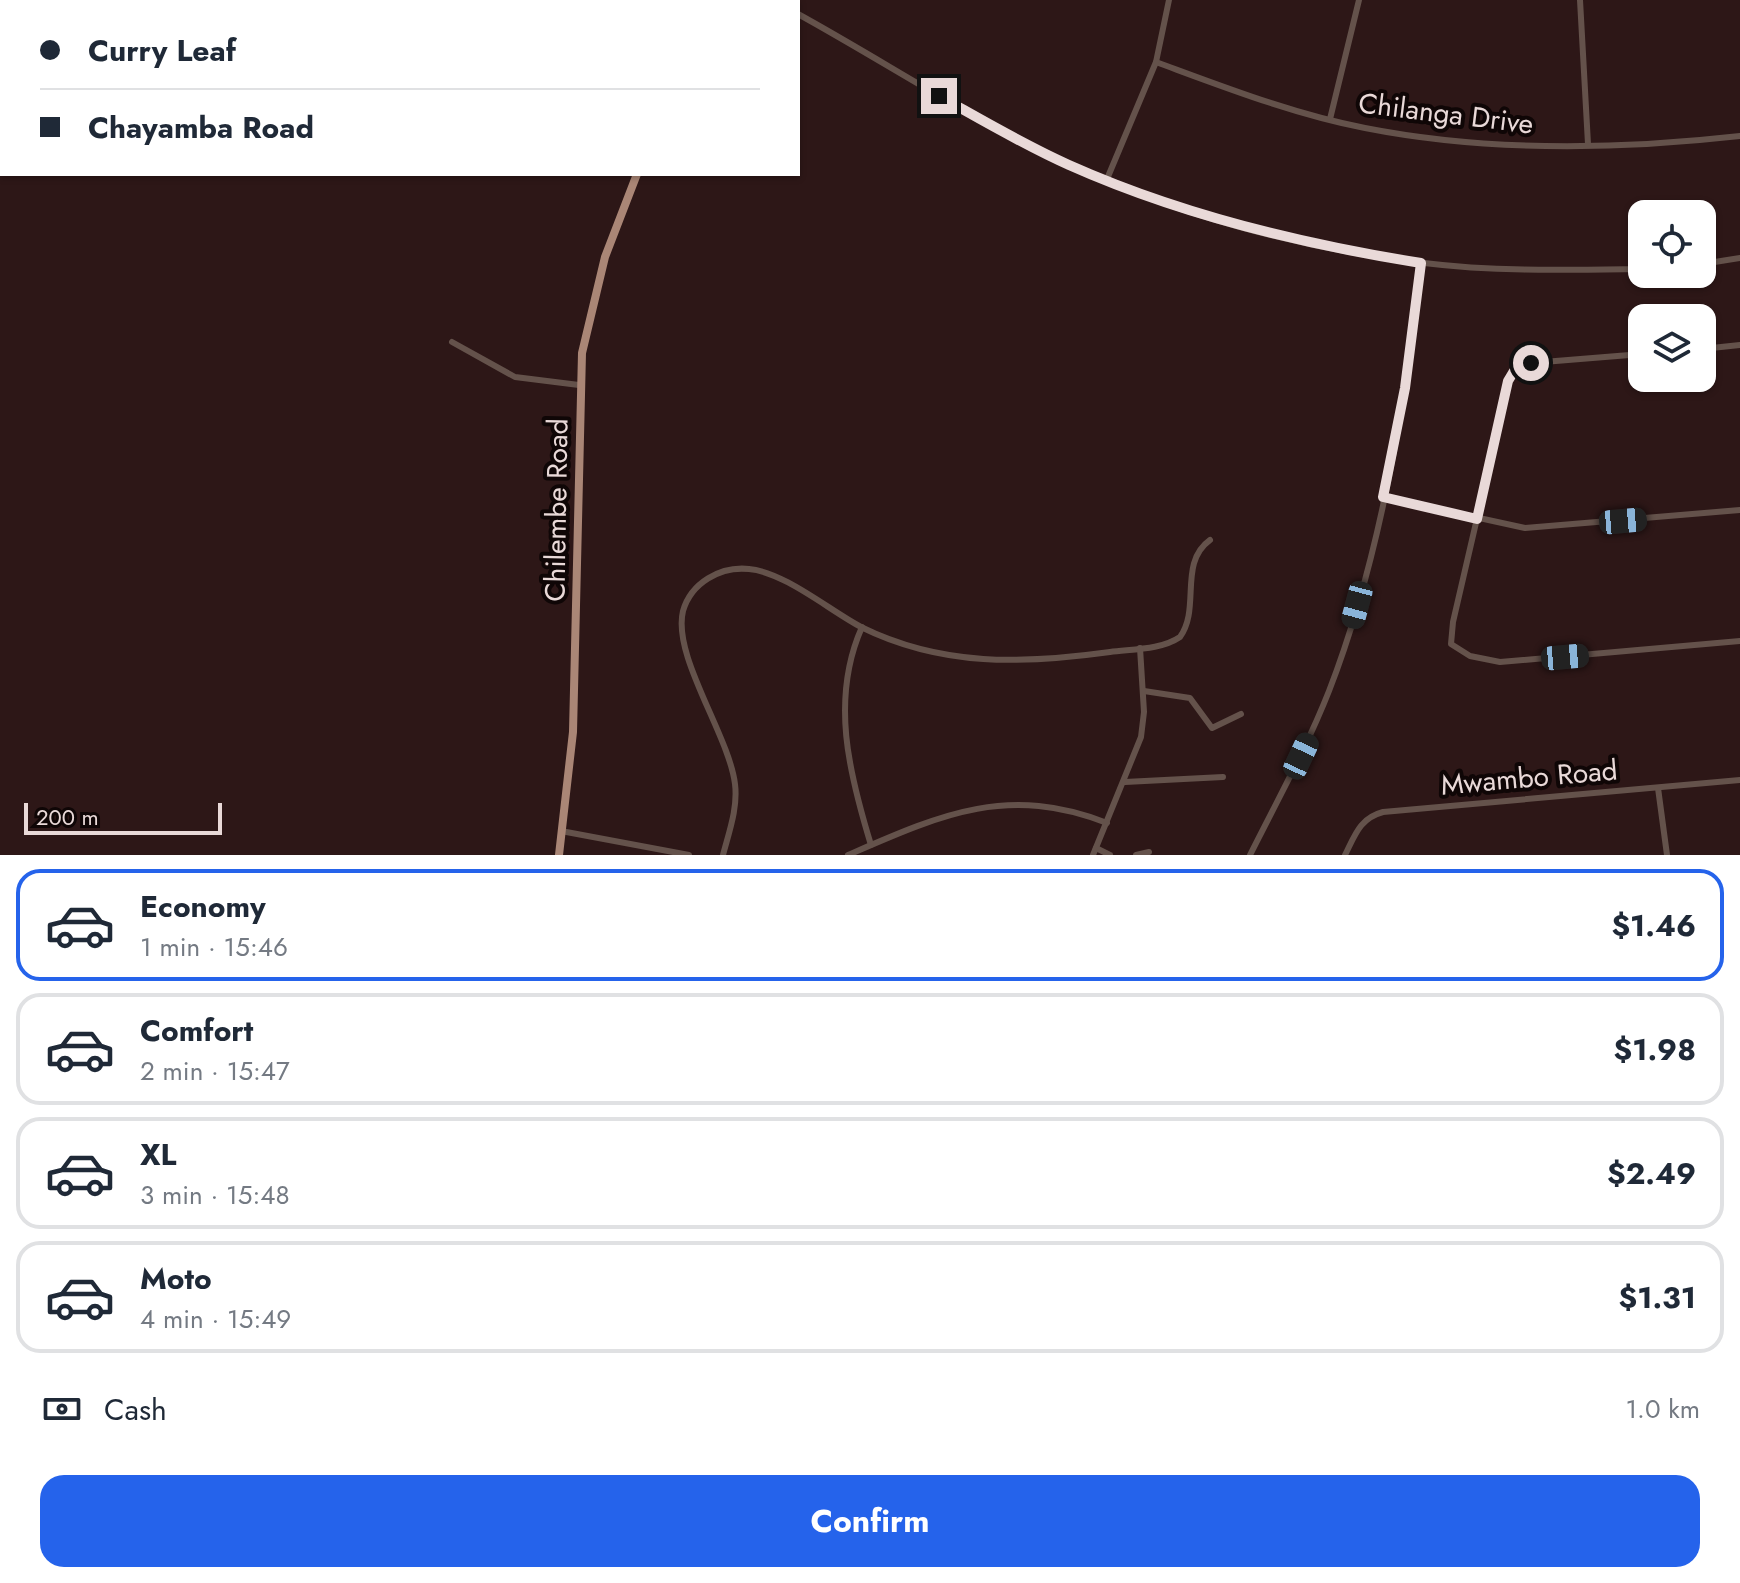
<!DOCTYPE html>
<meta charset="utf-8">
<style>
:root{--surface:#fff;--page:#f6f6f7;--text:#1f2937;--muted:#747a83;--line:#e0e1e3;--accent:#2563eb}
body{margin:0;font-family:Jost,sans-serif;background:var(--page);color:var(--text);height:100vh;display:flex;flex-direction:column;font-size:30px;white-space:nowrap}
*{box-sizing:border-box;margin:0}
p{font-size:26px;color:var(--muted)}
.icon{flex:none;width:44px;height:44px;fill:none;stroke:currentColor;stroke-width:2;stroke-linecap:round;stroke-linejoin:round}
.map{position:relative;height:855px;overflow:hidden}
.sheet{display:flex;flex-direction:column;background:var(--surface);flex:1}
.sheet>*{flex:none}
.guide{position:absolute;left:0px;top:0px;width:800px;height:176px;box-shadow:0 2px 6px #0004;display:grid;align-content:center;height:176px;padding:0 40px;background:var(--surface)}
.tools{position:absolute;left:1628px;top:200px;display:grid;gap:16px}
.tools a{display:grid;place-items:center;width:88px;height:88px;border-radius:16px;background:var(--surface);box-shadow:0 2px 6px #0004;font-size:40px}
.scale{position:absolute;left:24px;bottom:20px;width:198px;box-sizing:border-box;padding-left:8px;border:4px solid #e9d9d8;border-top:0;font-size:22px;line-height:28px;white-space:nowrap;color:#e9d9d8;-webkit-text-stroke:6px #0f0606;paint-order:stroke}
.end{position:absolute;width:36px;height:36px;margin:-18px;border:10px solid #e9d9d8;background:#111;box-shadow:0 0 0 4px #111}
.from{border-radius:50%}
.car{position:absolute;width:24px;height:48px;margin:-24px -12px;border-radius:10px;box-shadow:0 0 6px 2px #0007;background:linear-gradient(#222 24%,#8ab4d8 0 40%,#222 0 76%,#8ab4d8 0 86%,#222 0)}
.guide b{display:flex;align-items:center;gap:28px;height:76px;font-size:30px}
.guide b+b{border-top:2px solid var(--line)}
.guide i{width:20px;height:20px;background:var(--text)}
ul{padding:14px 0 0;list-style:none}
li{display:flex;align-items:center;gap:24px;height:112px;margin:0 16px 12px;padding:0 24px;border:4px solid var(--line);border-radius:24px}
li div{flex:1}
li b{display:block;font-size:30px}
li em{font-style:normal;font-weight:700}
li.active{border-color:var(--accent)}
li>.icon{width:72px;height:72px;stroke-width:1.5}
.pay{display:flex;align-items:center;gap:20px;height:88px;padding:0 40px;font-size:30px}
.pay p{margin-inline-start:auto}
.action{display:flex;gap:16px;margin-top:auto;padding:16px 40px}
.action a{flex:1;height:92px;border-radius:24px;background:var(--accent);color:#fff;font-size:32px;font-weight:700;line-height:92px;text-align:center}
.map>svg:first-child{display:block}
</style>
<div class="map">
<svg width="1740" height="855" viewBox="0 0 1740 855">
<rect width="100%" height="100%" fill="#2d1717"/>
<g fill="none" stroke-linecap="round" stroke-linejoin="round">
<g stroke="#64524b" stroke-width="6">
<path d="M772,0L775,2"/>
<path d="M1580,0L1588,144"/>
<path d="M798,14C885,62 968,117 1057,159C1170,213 1300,249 1424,263C1496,272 1570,270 1642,269"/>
<path d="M1156,62C1224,87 1293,114 1365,128C1487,152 1616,150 1740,136"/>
<path d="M1330,119L1359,0"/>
<path d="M1107,179L1156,62L1169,0"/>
<path d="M1702,264L1740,258"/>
<path d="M452,342L515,377L579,385"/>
<path d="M1702,349L1740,345"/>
<path d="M1642,354L1531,363L1510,376L1453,622L1451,644L1470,656L1500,662L1740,641"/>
<path d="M1383,497L1525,528L1740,510"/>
<path d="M862,627C830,699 849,773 871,845"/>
<path d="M1144,691L1190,698L1212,728L1241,714"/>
<path d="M1125,782L1223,777"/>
<path d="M1658,788L1667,855"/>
<path d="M561,831L689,855"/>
<path d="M1096,848L1110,855"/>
<path d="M723,855C729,832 738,808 735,784C729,735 672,656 683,611C691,583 720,566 749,569C784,572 829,610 861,627C942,667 1023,664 1110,652C1132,649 1161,650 1180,637C1201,608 1178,563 1210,540"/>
<path d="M848,855C940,815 1007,784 1107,823"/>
<path d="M1093,855L1141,737L1144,712L1140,648"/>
<path d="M1136,855L1149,852"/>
<path d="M1250,855C1277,801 1307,747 1329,691C1380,560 1406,402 1421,263"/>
<path d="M1345,855C1355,835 1360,818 1383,812L1740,780"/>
</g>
<g stroke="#aa8676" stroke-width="8">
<path d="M734,2L735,0"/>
<path d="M559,855L573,732L582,353L605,257L637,174"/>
</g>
</g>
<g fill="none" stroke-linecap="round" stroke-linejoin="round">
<path stroke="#e9d9d8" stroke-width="10" d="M939,96C982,120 1024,145 1069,165C1181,215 1301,244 1421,263L1405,388L1383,497L1477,519L1508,381L1514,371L1531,363"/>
</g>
<g text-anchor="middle" stroke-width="8" stroke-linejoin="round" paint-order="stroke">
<g font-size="28" fill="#e9d9d8" stroke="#0f0606">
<text transform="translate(1446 113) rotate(7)" y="10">Chilanga Drive</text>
<text transform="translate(556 510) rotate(-89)" y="10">Chilembe Road</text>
<text transform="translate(1529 777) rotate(-5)" y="10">Mwambo Road</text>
</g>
</g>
</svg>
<div class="tools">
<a><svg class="icon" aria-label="locate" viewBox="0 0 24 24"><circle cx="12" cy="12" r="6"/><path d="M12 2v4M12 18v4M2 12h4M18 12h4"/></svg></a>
<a><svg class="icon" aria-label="layers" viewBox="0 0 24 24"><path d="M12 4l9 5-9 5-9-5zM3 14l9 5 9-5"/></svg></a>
</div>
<div class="scale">200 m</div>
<i class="end from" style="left:1531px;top:363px"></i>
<i class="end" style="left:939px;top:96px"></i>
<i class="car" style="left:1623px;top:521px;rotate:85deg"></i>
<i class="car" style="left:1357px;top:605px;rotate:195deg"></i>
<i class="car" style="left:1565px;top:657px;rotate:85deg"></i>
<i class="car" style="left:1301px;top:756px;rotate:25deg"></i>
<div class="guide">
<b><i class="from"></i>Curry Leaf</b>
<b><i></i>Chayamba Road</b>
</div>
</div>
<section class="sheet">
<ul>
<li class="active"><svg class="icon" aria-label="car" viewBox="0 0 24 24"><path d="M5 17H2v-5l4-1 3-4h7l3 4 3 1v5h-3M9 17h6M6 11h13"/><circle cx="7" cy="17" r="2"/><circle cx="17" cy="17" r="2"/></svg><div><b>Economy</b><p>1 min · 15:46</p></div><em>$1.46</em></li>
<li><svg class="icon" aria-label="car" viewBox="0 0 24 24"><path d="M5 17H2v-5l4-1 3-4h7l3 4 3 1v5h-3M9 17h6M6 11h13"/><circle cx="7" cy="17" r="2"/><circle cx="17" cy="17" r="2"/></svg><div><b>Comfort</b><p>2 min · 15:47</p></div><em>$1.98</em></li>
<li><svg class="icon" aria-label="car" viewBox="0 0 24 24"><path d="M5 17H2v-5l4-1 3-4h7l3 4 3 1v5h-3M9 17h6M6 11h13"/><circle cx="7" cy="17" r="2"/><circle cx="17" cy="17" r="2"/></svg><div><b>XL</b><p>3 min · 15:48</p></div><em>$2.49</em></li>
<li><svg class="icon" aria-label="car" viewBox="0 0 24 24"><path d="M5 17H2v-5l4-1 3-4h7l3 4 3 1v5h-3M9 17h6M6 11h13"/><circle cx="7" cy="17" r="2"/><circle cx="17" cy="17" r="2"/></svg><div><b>Moto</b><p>4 min · 15:49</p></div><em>$1.31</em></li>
</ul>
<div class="pay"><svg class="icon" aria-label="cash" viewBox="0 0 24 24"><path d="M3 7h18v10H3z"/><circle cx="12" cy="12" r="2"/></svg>Cash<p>1.0 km</p></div>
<div class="action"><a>Confirm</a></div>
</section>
